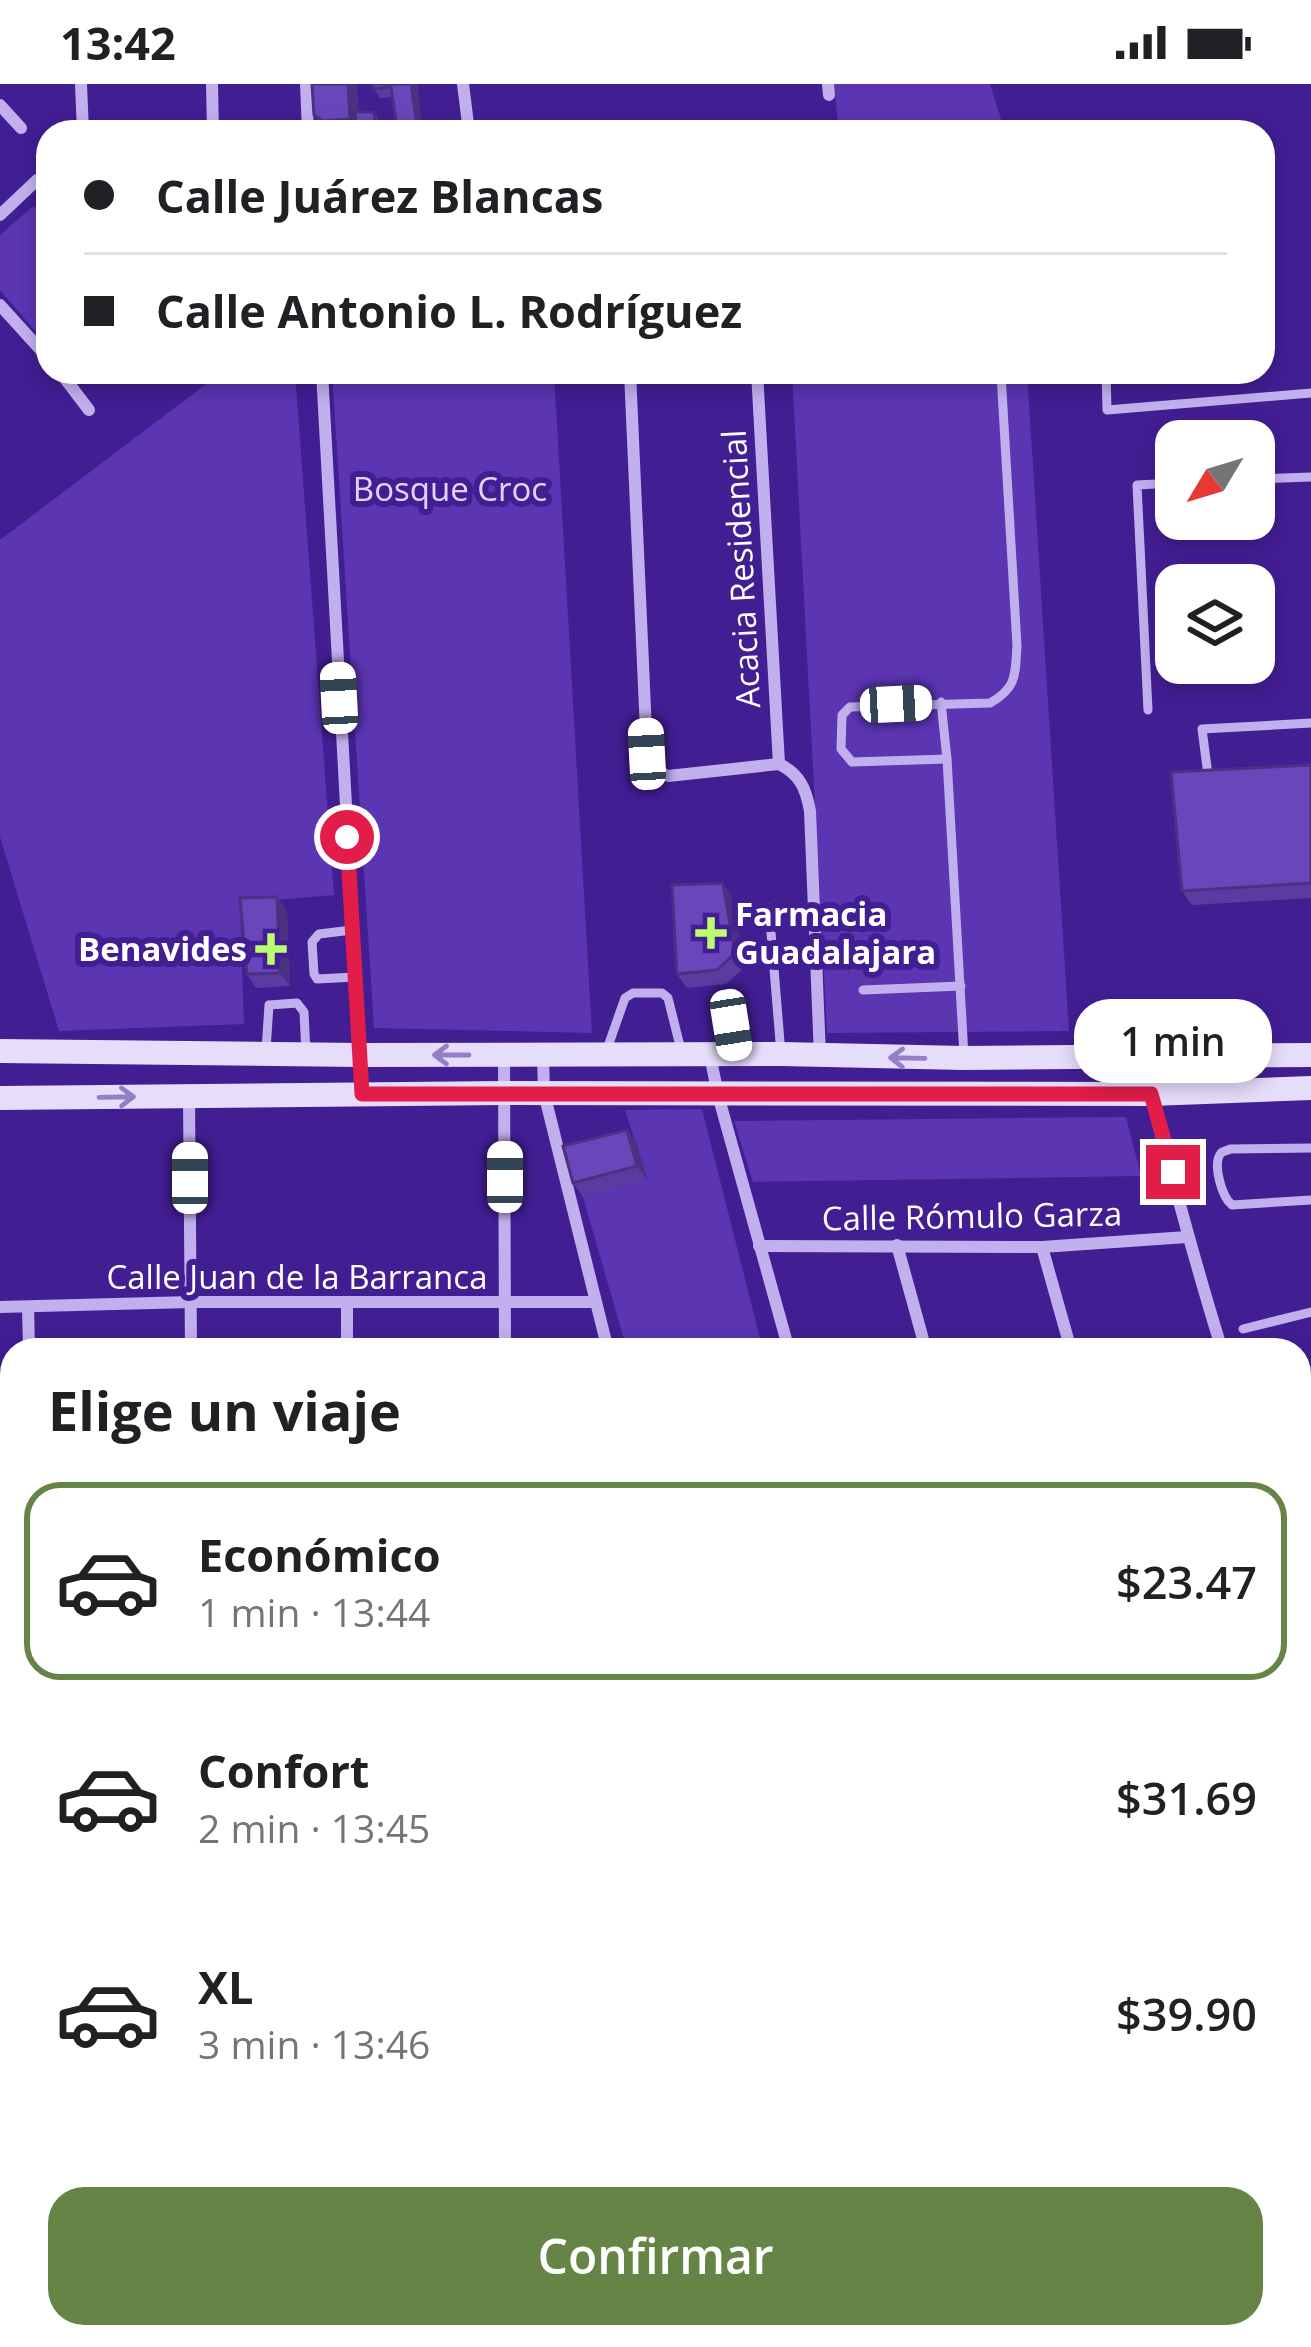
<!DOCTYPE html>
<html lang="es">
<meta charset="utf-8">
<style>
:root{--surface:#fff;--page:#f2f2f2;--text:#202124;--muted:#757577;--line:#e0e0e0;--accent:#668446}
body{margin:0;font-family:"Open Sans",sans-serif;background:var(--page);color:var(--text);height:100vh;display:flex;flex-direction:column;font-size:45px;white-space:nowrap}
*{box-sizing:border-box;margin:0}
p{font-size:39px;color:var(--muted)}
.icon{flex:none;width:66px;height:66px;fill:none;stroke:currentColor;stroke-width:2;stroke-linecap:round;stroke-linejoin:round}
.map{position:relative;flex:1;overflow:hidden}
.sheet{position:absolute;left:0px;top:1254px;width:1311px;height:1011px;display:flex;flex-direction:column;background:var(--surface);border-radius:36px 36px 0 0;box-shadow:0 6px 18px #0003}
.sheet>*{flex:none}
.guide{position:absolute;left:36px;top:36px;width:1239px;height:264px;border-radius:36px;box-shadow:0 6px 18px #0003;display:grid;align-content:center;height:264px;padding:0 48px;background:var(--surface)}
.needle{width:78px;rotate:232deg}
.tools{position:absolute;left:1155px;top:336px;display:grid;gap:24px}
.tools a{display:grid;place-items:center;width:120px;height:120px;border-radius:24px;background:var(--surface);box-shadow:0 6px 18px #0003;font-size:60px}
.end{position:absolute;width:54px;height:54px;margin:-27px;border:15px solid #e11d48;background:#fff;box-shadow:0 0 0 6px #fff}
.from{border-radius:50%}
.bubble{position:absolute;height:84px;border-radius:36px;background:var(--surface);box-shadow:0 6px 18px #0003;font-size:39px;font-weight:600;line-height:84px;text-align:center}
.car{position:absolute;width:36px;height:72px;margin:-36px -18px;border-radius:15px;box-shadow:0 0 9px 3px #0007;background:linear-gradient(#fff 24%,#345 0 40%,#fff 0 76%,#345 0 86%,#fff 0)}
.guide b{display:flex;align-items:center;gap:42px;height:114px;font-size:45px}
.guide b+b{border-top:3px solid var(--line)}
.guide i{width:30px;height:30px;background:var(--text)}
ul{padding:0;list-style:none}
li{display:flex;align-items:center;gap:36px;height:198px;margin:0 24px 18px;padding:0 24px;border:6px solid transparent;border-radius:36px}
li div{flex:1}
li b{display:block;font-size:45px}
li em{font-style:normal;font-weight:600}
li.active{border-color:var(--accent)}
li>.icon{width:108px;height:108px;stroke-width:1.5}
h2{padding:0 48px;font-size:54px;line-height:144px}
.cta{display:flex;gap:24px;margin-top:auto;padding:24px 48px}
.cta a{flex:1;height:138px;border-radius:36px;background:var(--accent);color:#fff;font-size:48px;font-weight:600;line-height:138px;text-align:center}
.status{display:flex;justify-content:space-between;align-items:center;height:84px;padding:0 60px;background:var(--surface);direction:ltr}
.status svg{height:33px;fill:currentColor}
.map>svg:first-child{display:block}
</style>
<div class="status"><b>13:42</b><svg viewBox="0 0 49 12"><path d="M0 12V9h3v3zM5 12V6h3v6zM10 12V3h3v9zM15 12V0h3v12zM26 1h20v11H26zM47 4h2v5h-2z"/></svg></div>
<div class="map">
<svg width="1311" height="2263" viewBox="0 0 1311 2263">
<rect width="100%" height="100%" fill="#421e93"/>
<g fill="#5b35b2">
<path d="M834,0H990L1005,48H839Z"/>
<path d="M48,118V262L0,206V151L31,124Z"/>
<path d="M222,288H295L334,811L240,819L244,940L59,947L0,753V456Z"/>
<path d="M332,288H554L592,949L374,944Z"/>
<path d="M792,288H1027L1069,947L827,949Z"/>
<path d="M702,1025L763,1266H627L583,1113L647,1095L625,1026Z"/>
<path d="M1126,1033L1141,1092L753,1098L734,1037Z"/>
<path d="M1311,2195V2263H1039L1036,2253H1299V2196Z"/>
</g>
<g fill="none" stroke-linecap="round" stroke-linejoin="round">
<path stroke="#b9a3f0" stroke-width="6" d="M0,1811L12,1806"/>
<g stroke="#c2b0ee" stroke-width="9">
<path d="M1106,288L1107,326L1311,309"/>
<path d="M1254,395L1311,393"/>
<path d="M941,618L947,675L964,972"/>
<path d="M1148,626L1137,401L1176,399"/>
<path d="M947,675L852,678L841,665L842,631L850,623L990,619C1017,604 1015,591 1017,562L1001,290"/>
<path d="M1215,691H1208L1202,645L1311,639"/>
<path d="M769,824L781,970"/>
<path d="M352,846L319,850L312,858L314,890L317,895L355,893"/>
<path d="M863,906L961,902"/>
<path d="M726,911L734,966"/>
<path d="M266,966L269,921L297,919L304,928L306,970"/>
<path d="M606,968L625,914L633,909H662L668,914L681,966"/>
<path d="M1311,1064L1230,1065C1227,1067 1223,1067 1221,1069C1212,1080 1222,1113 1232,1121L1311,1116"/>
<path d="M1243,1245L1311,1228"/>
<path d="M1299,1388L1311,1385"/>
</g>
<g stroke="#c2b0ee" stroke-width="12">
<path d="M81,0L83,48"/>
<path d="M212,0L213,48"/>
<path d="M306,0L308,48"/>
<path d="M463,0L469,48"/>
<path d="M828,0L829,11"/>
<path d="M0,21L21,44"/>
<path d="M0,131L37,96L48,92"/>
<path d="M0,221L48,274"/>
<path d="M60,288L89,326"/>
<path d="M322,288L362,1010"/>
<path d="M630,288L647,670L654,685L668,692L779,680C800,690 806,705 810,727L820,972"/>
<path d="M757,288L779,680"/>
<path d="M504,971L505,1266"/>
<path d="M543,971L544,1009L608,1266"/>
<path d="M710,971L718,1011L789,1266"/>
<path d="M1141,973C1166,1071 1192,1169 1222,1266"/>
<path d="M189,1013L191,1266"/>
<path d="M897,1161L926,1266"/>
<path d="M759,1162L1042,1163L1187,1153"/>
<path d="M1042,1163L1071,1266"/>
<path d="M347,1218V1266"/>
<path d="M0,1223L191,1218H595"/>
<path d="M28,1223L29,1266"/>
<path d="M1299,1535L1311,1580"/>
<path d="M0,1622H12"/>
<path d="M1299,1715L1311,1717"/>
<path d="M0,2024H12"/>
<path d="M1299,2118L1311,2165"/>
<path d="M1299,2195H1311"/>
<path d="M0,2228H12"/>
<path d="M204,2253V2263"/>
<path d="M361,2253L362,2263"/>
<path d="M517,2253V2263"/>
<path d="M682,2253V2263"/>
<path d="M877,2253L880,2263"/>
<path d="M1051,2253L1054,2263"/>
</g>
<g stroke="#e6ddfa" stroke-width="24">
<path d="M0,967L359,971L781,970L964,974L1311,971"/>
<path d="M0,1014L505,1009L1151,1010L1311,1004"/>
</g>
</g>
<g fill="#5a3ca0">
<path d="M357,0L358,28L377,32L379,48H328L324,45L314,31Z"/>
<path d="M417,0L423,48H399L397,44L393,13L380,14L374,5Z"/>
<path d="M1311,681V814L1192,821L1182,807Z"/>
<path d="M723,799L732,813L745,883L726,900L687,904L677,890Z"/>
<path d="M277,813L287,827L290,902L256,904L247,890Z"/>
<path d="M627,1046L637,1059L647,1096L583,1113L573,1099Z"/>
<path d="M0,1871H8L12,1877V2001L0,2000Z"/>
</g>
<g fill="#4a3182">
<path d="M348,0H357L359,48L350,35Z"/>
<path d="M411,0H417L423,48L417,42Z"/>
<path d="M723,799L732,813L745,883L735,869Z"/>
<path d="M277,813L287,827L290,902L280,889Z"/>
<path d="M627,1046L637,1059L647,1096L637,1082Z"/>
<path d="M8,1871L12,1877V1997L5,1987Z"/>
</g>
<g fill="#6946ba" stroke="#4a3182" stroke-width="3">
<path d="M312,0H348L350,35L323,37L314,31Z"/>
<path d="M373,0H411L417,42L397,44L391,3L374,5Z"/>
<path d="M355,28H374L376,48H357Z"/>
<path d="M1311,681V799L1182,807L1171,688Z"/>
<path d="M723,799L735,869L717,886L677,890L672,801Z"/>
<path d="M277,813L280,889L247,890L240,814Z"/>
<path d="M627,1046L637,1082L573,1099L563,1062Z"/>
<path d="M1311,1388V1482L1299,1440V1391Z"/>
<path d="M0,1871H8L5,1987H0Z"/>
</g>
<defs><path id="oneway-shaft" d="M-6 0H5M1.5-3L5.5 0L1.5 3" fill="none" stroke-width="1.6" stroke-linecap="round" stroke-linejoin="round" transform="scale(3)"/></defs>
<g stroke="#947ec6">
<use href="#oneway-shaft" transform="translate(451 971) rotate(180)"/>
<use href="#oneway-shaft" transform="translate(907 974) rotate(-179)"/>
<use href="#oneway-shaft" transform="translate(117 1013) rotate(-1)"/>
</g>
<g fill="none" stroke-linecap="round" stroke-linejoin="round">
<path stroke="#e11d48" stroke-width="15" d="M347,753L362,1010H1151L1173,1088"/>
</g>
<g fill="#bcfd6f" stroke="#421e93" stroke-width="4.5">
<path d="M705 831h12v12h12v12h-12v12h-12v-12h-12v-12h12z"/>
<path d="M265 847h12v12h12v12h-12v12h-12v-12h-12v-12h12z"/>
</g>
<g text-anchor="middle" stroke-width="12" stroke-linejoin="round" paint-order="stroke">
<g font-size="33" fill="#e1d6fa" stroke="#421e93">
<text x="450" y="417">Bosque Croc</text>
</g>
<g font-size="33" fill="#fff" stroke="#421e93">
<text transform="translate(741 485) rotate(-93)" y="12">Acacia Residencial</text>
<text transform="translate(972 1132) rotate(-1)" y="12">Calle Rómulo Garza</text>
<text x="297" y="1205">Calle Juan de la Barranca</text>
</g>
<g font-size="33" font-weight="bold" fill="#fff" stroke="#421e93" text-anchor="start">
<text x="735" y="842">Farmacia<tspan x="735" dy="38">Guadalajara</tspan></text>
<text x="247" y="877" text-anchor="end">Benavides</text>
</g>
</g>
</svg>
<div class="tools">
<a><svg class="needle" viewBox="-14 -14 28 28"><path d="M0-13l5 13h-10z" fill="#e53935"/><path d="M0 13l5-13h-10z" fill="#757577"/></svg></a>
<a><svg class="icon" aria-label="layers" viewBox="0 0 24 24"><path d="M12 4l9 5-9 5-9-5zM3 14l9 5 9-5"/></svg></a>
</div>
<i class="end from" style="left:347px;top:753px"></i>
<i class="end" style="left:1173px;top:1088px"></i>
<div class="bubble" style="left:1074px;top:915px;width:198px">1 min</div>
<i class="car" style="left:339px;top:614px;rotate:357deg"></i>
<i class="car" style="left:896px;top:620px;rotate:87deg"></i>
<i class="car" style="left:647px;top:670px;rotate:357deg"></i>
<i class="car" style="left:731px;top:941px;rotate:171deg"></i>
<i class="car" style="left:505px;top:1093px;rotate:0deg"></i>
<i class="car" style="left:190px;top:1094px;rotate:0deg"></i>
<div class="guide">
<b><i class="from"></i>Calle Juárez Blancas</b>
<b><i></i>Calle Antonio L. Rodríguez</b>
</div>
<section class="sheet">
<h2>Elige un viaje</h2>
<ul>
<li class="active"><svg class="icon" aria-label="car" viewBox="0 0 24 24"><path d="M5 17H2v-5l4-1 3-4h7l3 4 3 1v5h-3M9 17h6M6 11h13"/><circle cx="7" cy="17" r="2"/><circle cx="17" cy="17" r="2"/></svg><div><b>Económico</b><p>1 min · 13:44</p></div><em>$23.47</em></li>
<li><svg class="icon" aria-label="car" viewBox="0 0 24 24"><path d="M5 17H2v-5l4-1 3-4h7l3 4 3 1v5h-3M9 17h6M6 11h13"/><circle cx="7" cy="17" r="2"/><circle cx="17" cy="17" r="2"/></svg><div><b>Confort</b><p>2 min · 13:45</p></div><em>$31.69</em></li>
<li><svg class="icon" aria-label="car" viewBox="0 0 24 24"><path d="M5 17H2v-5l4-1 3-4h7l3 4 3 1v5h-3M9 17h6M6 11h13"/><circle cx="7" cy="17" r="2"/><circle cx="17" cy="17" r="2"/></svg><div><b>XL</b><p>3 min · 13:46</p></div><em>$39.90</em></li>
</ul>
<div class="cta"><a>Confirmar</a></div>
</section>
</div>
